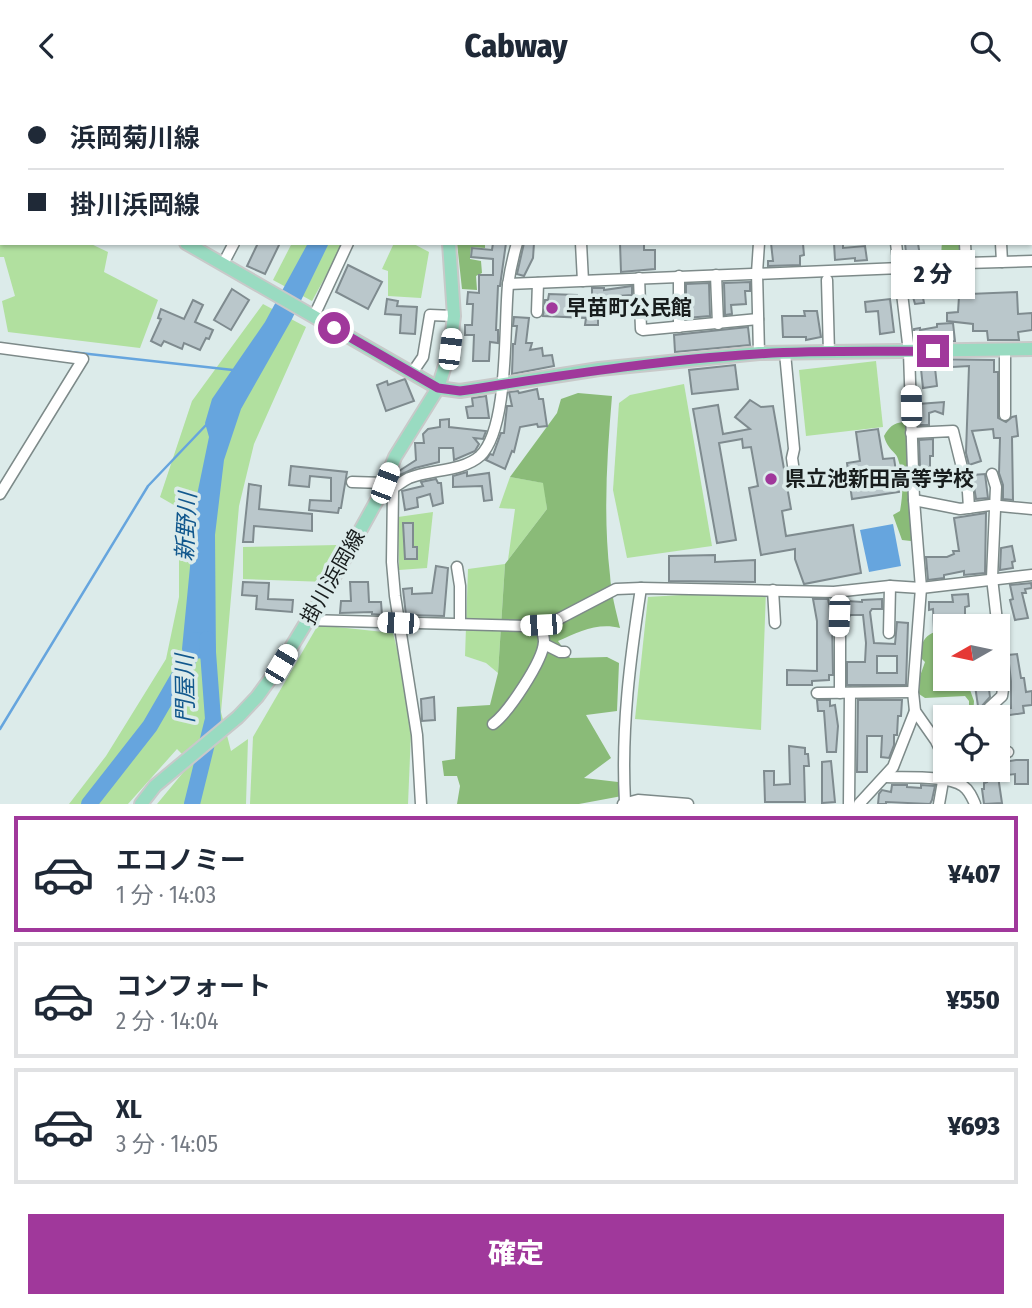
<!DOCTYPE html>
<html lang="ja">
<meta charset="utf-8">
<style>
:root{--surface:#fff;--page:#f6f6f7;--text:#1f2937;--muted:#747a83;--line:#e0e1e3;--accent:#a0389b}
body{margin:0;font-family:"Fira Sans Condensed","Noto Sans JP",sans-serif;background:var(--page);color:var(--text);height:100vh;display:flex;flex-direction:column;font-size:26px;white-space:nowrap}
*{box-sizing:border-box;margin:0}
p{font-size:23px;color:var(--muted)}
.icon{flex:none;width:38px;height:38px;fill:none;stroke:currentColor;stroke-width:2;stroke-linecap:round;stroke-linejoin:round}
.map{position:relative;height:713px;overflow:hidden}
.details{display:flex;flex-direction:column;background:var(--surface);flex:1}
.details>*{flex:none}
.guide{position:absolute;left:0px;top:0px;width:1032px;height:154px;box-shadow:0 2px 5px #0004;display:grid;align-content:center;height:154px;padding:0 28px;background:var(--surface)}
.needle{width:46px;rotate:261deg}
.tools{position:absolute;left:933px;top:523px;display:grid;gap:14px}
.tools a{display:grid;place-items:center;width:77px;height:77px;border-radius:0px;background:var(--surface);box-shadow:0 2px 5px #0004;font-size:35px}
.end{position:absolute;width:32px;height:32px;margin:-16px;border:9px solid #a0389b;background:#fff;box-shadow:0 0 0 4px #fff}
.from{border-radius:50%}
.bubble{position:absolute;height:49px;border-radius:0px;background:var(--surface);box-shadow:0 2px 5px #0004;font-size:23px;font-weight:800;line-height:49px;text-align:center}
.car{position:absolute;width:21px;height:42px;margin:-21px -10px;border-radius:9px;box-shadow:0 0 5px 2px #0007;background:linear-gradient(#fff 24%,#345 0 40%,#fff 0 76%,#345 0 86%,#fff 0)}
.guide b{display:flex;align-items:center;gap:24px;height:66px;font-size:26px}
.guide b+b{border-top:2px solid var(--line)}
.guide i{width:18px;height:18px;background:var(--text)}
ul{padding:12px 0 0;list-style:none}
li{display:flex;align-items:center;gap:21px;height:116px;margin:0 14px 10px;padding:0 14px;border:4px solid var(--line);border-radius:0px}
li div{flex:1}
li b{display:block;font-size:26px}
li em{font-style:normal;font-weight:800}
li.selected{border-color:var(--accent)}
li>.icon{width:63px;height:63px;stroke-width:1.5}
.action{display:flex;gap:14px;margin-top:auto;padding:14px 28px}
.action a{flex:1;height:80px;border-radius:0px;background:var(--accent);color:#fff;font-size:28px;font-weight:800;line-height:80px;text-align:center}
header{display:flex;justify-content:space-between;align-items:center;height:91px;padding:0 28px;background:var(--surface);font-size:32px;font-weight:800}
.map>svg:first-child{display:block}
</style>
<header><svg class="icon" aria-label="back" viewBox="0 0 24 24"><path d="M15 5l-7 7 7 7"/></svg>Cabway<svg class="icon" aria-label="search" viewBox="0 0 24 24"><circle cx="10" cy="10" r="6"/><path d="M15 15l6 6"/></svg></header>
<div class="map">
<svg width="1032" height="713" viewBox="0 0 1032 713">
<rect width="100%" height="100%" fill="#dcebea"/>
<g fill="#b1e09f">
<path d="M0,102L2,152H89L108,161L104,181L158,209L140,257L8,241L2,210L15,205L4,166H0Z"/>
<path d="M292,152H344L312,210L273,189Z"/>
<path d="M394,152H412L429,161L421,207L388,205V180L382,178Z"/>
<path d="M263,213L306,236L254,353L239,415L221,621L231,660L248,648L246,713H157L191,672L177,658L128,713H69L106,665L166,568L179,506V417L160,406L192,310Z"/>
<path d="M876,270L883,336L806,345L799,279Z"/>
<path d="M684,293L712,455L627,467L613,399L619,312L630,304Z"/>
<path d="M510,386L544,392L547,418L508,469L515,418L499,417Z"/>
<path d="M433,421L427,477L399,479L398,426Z"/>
<path d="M337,454L327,491L243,488V456Z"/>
<path d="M505,473L498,582L486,572L465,565L468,478Z"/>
<path d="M766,499L761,639L635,628L648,506Z"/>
<path d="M318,534L393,542L412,618L408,713H250L253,646Z"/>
</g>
<g fill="#8abb78">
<path d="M457,152H485V157L471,156L470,168L481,170L482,182L476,185L477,199L462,198Z"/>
<path d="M942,152H961L970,176V184L956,186C949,170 939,173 942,152Z"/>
<path d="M578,302L612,305C607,365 603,424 610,484C611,502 616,520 620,537C598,531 578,541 558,550L570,567L607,566L619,572L617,620L586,624L611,667L584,687L618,691L622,705L579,713H457L460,695L457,685H444L442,670L455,668L457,616L490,614L498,582L505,473L547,418L543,392L510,386L557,322L561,308Z"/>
<path d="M904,331L908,342L913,441L911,450L902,449L893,424L900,420C903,403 904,385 898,368C896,360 888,360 884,345C889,336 893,332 904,331Z"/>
<path d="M945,539L943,592L951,596L958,594L956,588H966L974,610L973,626H969V610L965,605L925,607L919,603L920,585L925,571L920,566C921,548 927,541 945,539Z"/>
</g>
<g fill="#66a5de">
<path d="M308,152H329L292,228L241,318L224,369L215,444L216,570L184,565L182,558L197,404L209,346L205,332L212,308L265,231Z"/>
<path d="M893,433L901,475L869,481L860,439Z"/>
</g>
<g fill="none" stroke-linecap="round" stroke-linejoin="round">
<g stroke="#66a5de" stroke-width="2.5">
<path d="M77,2L78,0"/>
<path d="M759,2L760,0"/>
<path d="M62,260L233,279"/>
<path d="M0,638L148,395L208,332"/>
</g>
<g stroke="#66a5de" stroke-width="16">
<path d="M0,60H2"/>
<path d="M89,713L150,635L194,559L197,549"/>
<path d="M192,713L213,628L207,548"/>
</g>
</g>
<g fill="#bac7cb" stroke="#7f8b8f" stroke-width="2" fill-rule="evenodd">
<path d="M258,152H280L265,183L247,175Z"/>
<path d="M493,152H506L500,195H498L496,239H498V252L490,251L489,270H473L474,244H465V234H472L473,213H467L468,201L479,202V184H493V168L471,166L472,157L492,159Z"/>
<path d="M524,152H534L533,167L524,185L517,183Z"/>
<path d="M620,152H644V159H655V178L621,181Z"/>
<path d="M771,152L803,153L804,164L800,165V174L768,175V170H773Z"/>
<path d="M834,152H843V157L865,155L867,169L855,170V167L835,169Z"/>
<path d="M905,152H918L922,179L928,178V181L950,179L951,188L920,191L924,212L915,213L909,192Z"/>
<path d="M348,174L382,191L368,218L336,201Z"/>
<path d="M960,190H969V203L1017,201L1018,223L1032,222V239L1018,241L1019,249H988L987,240H973V233L947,230V222L958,221Z"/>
<path d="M750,191V200H745L746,213L731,214L732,223L725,224L724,192Z"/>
<path d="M709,192L710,225L686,227V193Z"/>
<path d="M632,195V204L618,205V210L598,211V234H585L586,227L543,225L545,209H548L549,203L577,204V207L592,208V197H604V199Z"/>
<path d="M232,198L249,209L231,239L214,229Z"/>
<path d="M387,208L398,210L397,215L417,216L415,243L400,242L401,224L385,223Z"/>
<path d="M890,208L894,241L880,243L878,220L866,221L865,211Z"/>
<path d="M193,209L203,214L195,231L213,239L209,248L206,247L200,259L184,252L182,258L164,250L161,255L151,250L161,228L158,227L161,218L184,228Z"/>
<path d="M804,220H817L821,246L806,249V246H783L782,225H805Z"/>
<path d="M514,226L529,227L526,252H532L530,259L542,257L543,265L552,264L554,275L512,283L513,253H515L517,235H513Z"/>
<path d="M953,232L955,250L915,251L914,238L920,237V239L937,236V233Z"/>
<path d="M748,236L750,254L675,261L674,244Z"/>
<path d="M920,268L994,269V281H998V327L1006,331L1012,326L1016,325L1018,345L1012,346L1013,409L1003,408V394L999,382L1000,347H994L993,338L972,340L981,370L969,374L966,362L969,275L935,277L937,295L923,297Z"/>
<path d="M735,274L738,298L692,303L689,279Z"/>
<path d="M405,288L414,310L386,320L377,294L387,290L388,294Z"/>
<path d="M537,298L539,308H543L547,335L538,336L537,333L520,336L514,361L512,360L505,378L486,369L490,363L493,364L501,342H504L507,315H512L509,301L518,300L519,302Z"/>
<path d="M486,305L489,327H468L466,316L473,315L472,307Z"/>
<path d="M750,309L761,316L773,315L791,418L782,420L786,445L853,434L861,482L804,493L795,468V458L761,464L749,397L758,395L751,356L743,357L742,348L719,352L736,449L717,452L693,318L718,314L723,343L750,338L735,326Z"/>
<path d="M944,311L943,323L935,320L929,322V334H919L918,313Z"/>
<path d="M449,328V336L486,340L483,348L474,347L479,353L475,360L454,369L453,357H439V371L415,377L398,385L399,380L416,369L415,352H424L423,343L428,338L440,336V329Z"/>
<path d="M878,338L883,368L894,367L899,401L852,408L847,372L860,370L856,341Z"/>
<path d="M933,348V365H930V376H920L919,349Z"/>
<path d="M291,375L347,381L341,417H339L338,422L309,419L310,409L331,410V387L310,385L309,396L289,394Z"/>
<path d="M467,381V385L489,382L492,409L484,410L482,395L453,396V385Z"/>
<path d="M985,383L988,407L976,408L972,384Z"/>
<path d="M436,388L438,392H441L443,412L433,415L430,403L417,407L418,416L405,419L402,400L423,395L421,391Z"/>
<path d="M249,393L261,395L259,418L312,423V440L254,435L253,451H243Z"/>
<path d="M986,422L985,482L964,484V480L944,484V487L928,489L926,466H947L954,463L953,460H959L954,427Z"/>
<path d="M403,432H413V456H417V468H405Z"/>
<path d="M1012,455L1015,470L1012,471L1013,477L1000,479L1001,457Z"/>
<path d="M715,464V471L755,469V491L669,490V465Z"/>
<path d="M436,475L448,477L444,525L406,524L403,498L412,497V503L432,502Z"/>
<path d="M243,491L269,492L268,508L293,509L292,521L256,518L257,505L242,504Z"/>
<path d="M350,491H368L369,511H381L382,524L372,523V521L340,522L341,510H351Z"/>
<path d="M1031,492L1032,497L1025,498L1026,502H1022L1028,527L1015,529L1010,509L1013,508L1010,494Z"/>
<path d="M968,503L969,515L965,516V524L942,526L943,537L934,538L933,518L929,519V511H953L952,504Z"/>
<path d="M813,508H828L832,528L833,584H829V589L812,590V594H787V579L817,580V530Z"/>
<path d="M882,508V518H872L870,521L874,552L895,553L897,531L908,532L906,594H847V571H865L866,552L863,524H850L847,532V510L862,511V509ZM877,565H897V582H877Z"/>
<path d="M1017,563L1021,587H1024L1026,601L1032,600V614L1023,615L1024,622L996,626L999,618L1011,617V590L1008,564Z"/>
<path d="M974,588H991L993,597L989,598L990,606L982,615V626H978V624L956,626L955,617L978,615Z"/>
<path d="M434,606L435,629L422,630L421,608Z"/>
<path d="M817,609H830V615L835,614L838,635L836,661H827L824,620H818Z"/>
<path d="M858,609H902L901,625H898L897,644H894V654L889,667L881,666L882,645H867V681H857Z"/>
<path d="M789,655L805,657V663H808L809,675H804L805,711H765L764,680H774V694L790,693Z"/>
<path d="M1016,669H1028V693H1015V683L998,685L1002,712L984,713L982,698H984V692L987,691L985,679L998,680V672Z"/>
<path d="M831,670L835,711L822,712V671Z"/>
<path d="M892,694H907V696L921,697V694L935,695L932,709L930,713L886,711V713H878L879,703L882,699L891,701Z"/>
</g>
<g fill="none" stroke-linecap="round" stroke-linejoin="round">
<defs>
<g id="minor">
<path d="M879,0V2"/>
<path d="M172,2L173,0"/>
<path d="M269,2L273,0"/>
<path d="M443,2L444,0"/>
<path d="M630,2L632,0"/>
<path d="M716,2L717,0"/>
<path d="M1031,54H1032"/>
<path d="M1031,86H1032"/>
<path d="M581,152L583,190"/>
<path d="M759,152L757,182L759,262"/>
<path d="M896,152L909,261L914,409L921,497L913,601L915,620L936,650L945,669"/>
<path d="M965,152L966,172L1032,170"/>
<path d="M1001,152L1002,171"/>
<path d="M223,173L234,152"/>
<path d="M716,184L718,233"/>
<path d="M679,185V236"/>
<path d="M639,187L641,238L643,239L758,228"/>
<path d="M827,189L829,262"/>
<path d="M508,193L901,177"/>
<path d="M537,221L538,192"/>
<path d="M314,225L348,152"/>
<path d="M0,257L83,268L0,403"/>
<path d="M1005,259V324"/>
<path d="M785,262L794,358L792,367L795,388"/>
<path d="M412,282L423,266L430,224L454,225"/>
<path d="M911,342L953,340L968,401L969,417"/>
<path d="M352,391L385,392"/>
<path d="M393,399L392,471L395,505L417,644L421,713"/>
<path d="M381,402C393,399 399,392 409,387C430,378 462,381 480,365C509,338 504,235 508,194C510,180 513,166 517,152"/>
<path d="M914,409L960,418L990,414L1032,418"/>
<path d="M457,476L460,495V533"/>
<path d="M773,499L775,532"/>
<path d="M840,501V602"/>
<path d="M307,529L526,535L549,533L616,498L641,497L834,501L890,495L921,497L1032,484"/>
<path d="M889,542L890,495"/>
<path d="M544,553L560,561H565"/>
<path d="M817,602L913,601"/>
<path d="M989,626V617L1002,605L1004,591L992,487L996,396L992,383"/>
<path d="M493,633C508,622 543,570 544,551C544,546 542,539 541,534"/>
<path d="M998,661H1008"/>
<path d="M886,686C905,687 948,684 963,695C969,699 972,706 975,713"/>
<path d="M945,689L966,679"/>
<path d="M625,711C621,638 630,568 641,497"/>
<path d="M623,713L638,709L688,713"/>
<path d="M849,713L850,602"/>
<path d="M859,713L893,676L915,620"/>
<path d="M939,713L945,679"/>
</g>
<g id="major">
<path d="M464,2L465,0"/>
<path d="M0,93L2,94"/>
<path d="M186,152L438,297L460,300L599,278L759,262L1032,258"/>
<path d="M141,713L155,695L238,626L257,606L281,573L340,476L381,402L395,366L438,297L450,258L454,225L449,152"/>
</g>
</defs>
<use href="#minor" stroke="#7d8a89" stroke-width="13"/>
<use href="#major" stroke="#c8c9c9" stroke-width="16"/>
<use href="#minor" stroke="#fff" stroke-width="10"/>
<use href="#major" stroke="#99dbc1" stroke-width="12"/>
</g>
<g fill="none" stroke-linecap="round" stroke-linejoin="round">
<path stroke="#a0389b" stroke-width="9" d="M334,237L438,297L460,300C559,285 657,269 757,263C815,259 875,261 933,260"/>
</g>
<g fill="#a0389b" stroke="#dcebea" stroke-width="2.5">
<circle cx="552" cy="217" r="7"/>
<circle cx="771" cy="388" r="7"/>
</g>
<g text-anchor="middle" stroke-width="7" stroke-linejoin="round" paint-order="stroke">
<g font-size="21" font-weight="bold" fill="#181d1d" stroke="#dcebea" text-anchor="start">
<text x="566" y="224">早苗町公民館</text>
<text x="785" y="395">県立池新田高等学校</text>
</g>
<g font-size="21" fill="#181d1d" stroke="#dcebea">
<text transform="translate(333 486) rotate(-60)" y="7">掛川浜岡線</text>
</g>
<g font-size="23" font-style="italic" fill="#12588d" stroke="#dcebea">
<text transform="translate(186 436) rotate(-87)" y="8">新野川</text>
<text transform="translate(185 598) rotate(-91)" y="8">門屋川</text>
</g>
</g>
</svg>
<div class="tools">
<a><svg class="needle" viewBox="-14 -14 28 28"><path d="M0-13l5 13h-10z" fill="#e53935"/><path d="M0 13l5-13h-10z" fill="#747a83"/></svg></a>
<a><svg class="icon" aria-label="locate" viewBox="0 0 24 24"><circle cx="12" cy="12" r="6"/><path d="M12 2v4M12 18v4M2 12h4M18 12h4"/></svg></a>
</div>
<i class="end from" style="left:334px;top:237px"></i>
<i class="end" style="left:933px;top:260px"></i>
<div class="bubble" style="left:891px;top:159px;width:84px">2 分</div>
<i class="car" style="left:450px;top:258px;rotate:7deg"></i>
<i class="car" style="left:911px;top:315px;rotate:359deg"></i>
<i class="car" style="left:385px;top:392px;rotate:21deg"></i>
<i class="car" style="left:839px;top:525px;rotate:182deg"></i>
<i class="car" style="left:398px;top:532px;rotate:272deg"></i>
<i class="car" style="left:541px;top:534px;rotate:267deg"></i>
<i class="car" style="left:281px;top:573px;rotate:31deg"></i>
<div class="guide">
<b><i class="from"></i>浜岡菊川線</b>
<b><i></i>掛川浜岡線</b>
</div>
</div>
<section class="details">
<ul>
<li class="selected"><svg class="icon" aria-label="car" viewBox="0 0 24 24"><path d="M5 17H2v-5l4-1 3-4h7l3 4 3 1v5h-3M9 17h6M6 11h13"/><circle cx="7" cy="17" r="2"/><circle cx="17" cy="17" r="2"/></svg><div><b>エコノミー</b><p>1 分 · 14:03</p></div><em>¥407</em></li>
<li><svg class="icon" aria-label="car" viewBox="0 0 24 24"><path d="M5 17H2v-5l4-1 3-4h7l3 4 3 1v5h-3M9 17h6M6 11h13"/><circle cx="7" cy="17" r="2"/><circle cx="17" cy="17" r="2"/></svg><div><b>コンフォート</b><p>2 分 · 14:04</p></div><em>¥550</em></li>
<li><svg class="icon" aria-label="car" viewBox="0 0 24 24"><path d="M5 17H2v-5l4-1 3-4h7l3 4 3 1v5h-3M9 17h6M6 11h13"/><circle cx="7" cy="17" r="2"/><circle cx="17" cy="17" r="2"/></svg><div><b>XL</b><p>3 分 · 14:05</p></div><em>¥693</em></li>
</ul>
<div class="action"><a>確定</a></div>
</section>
